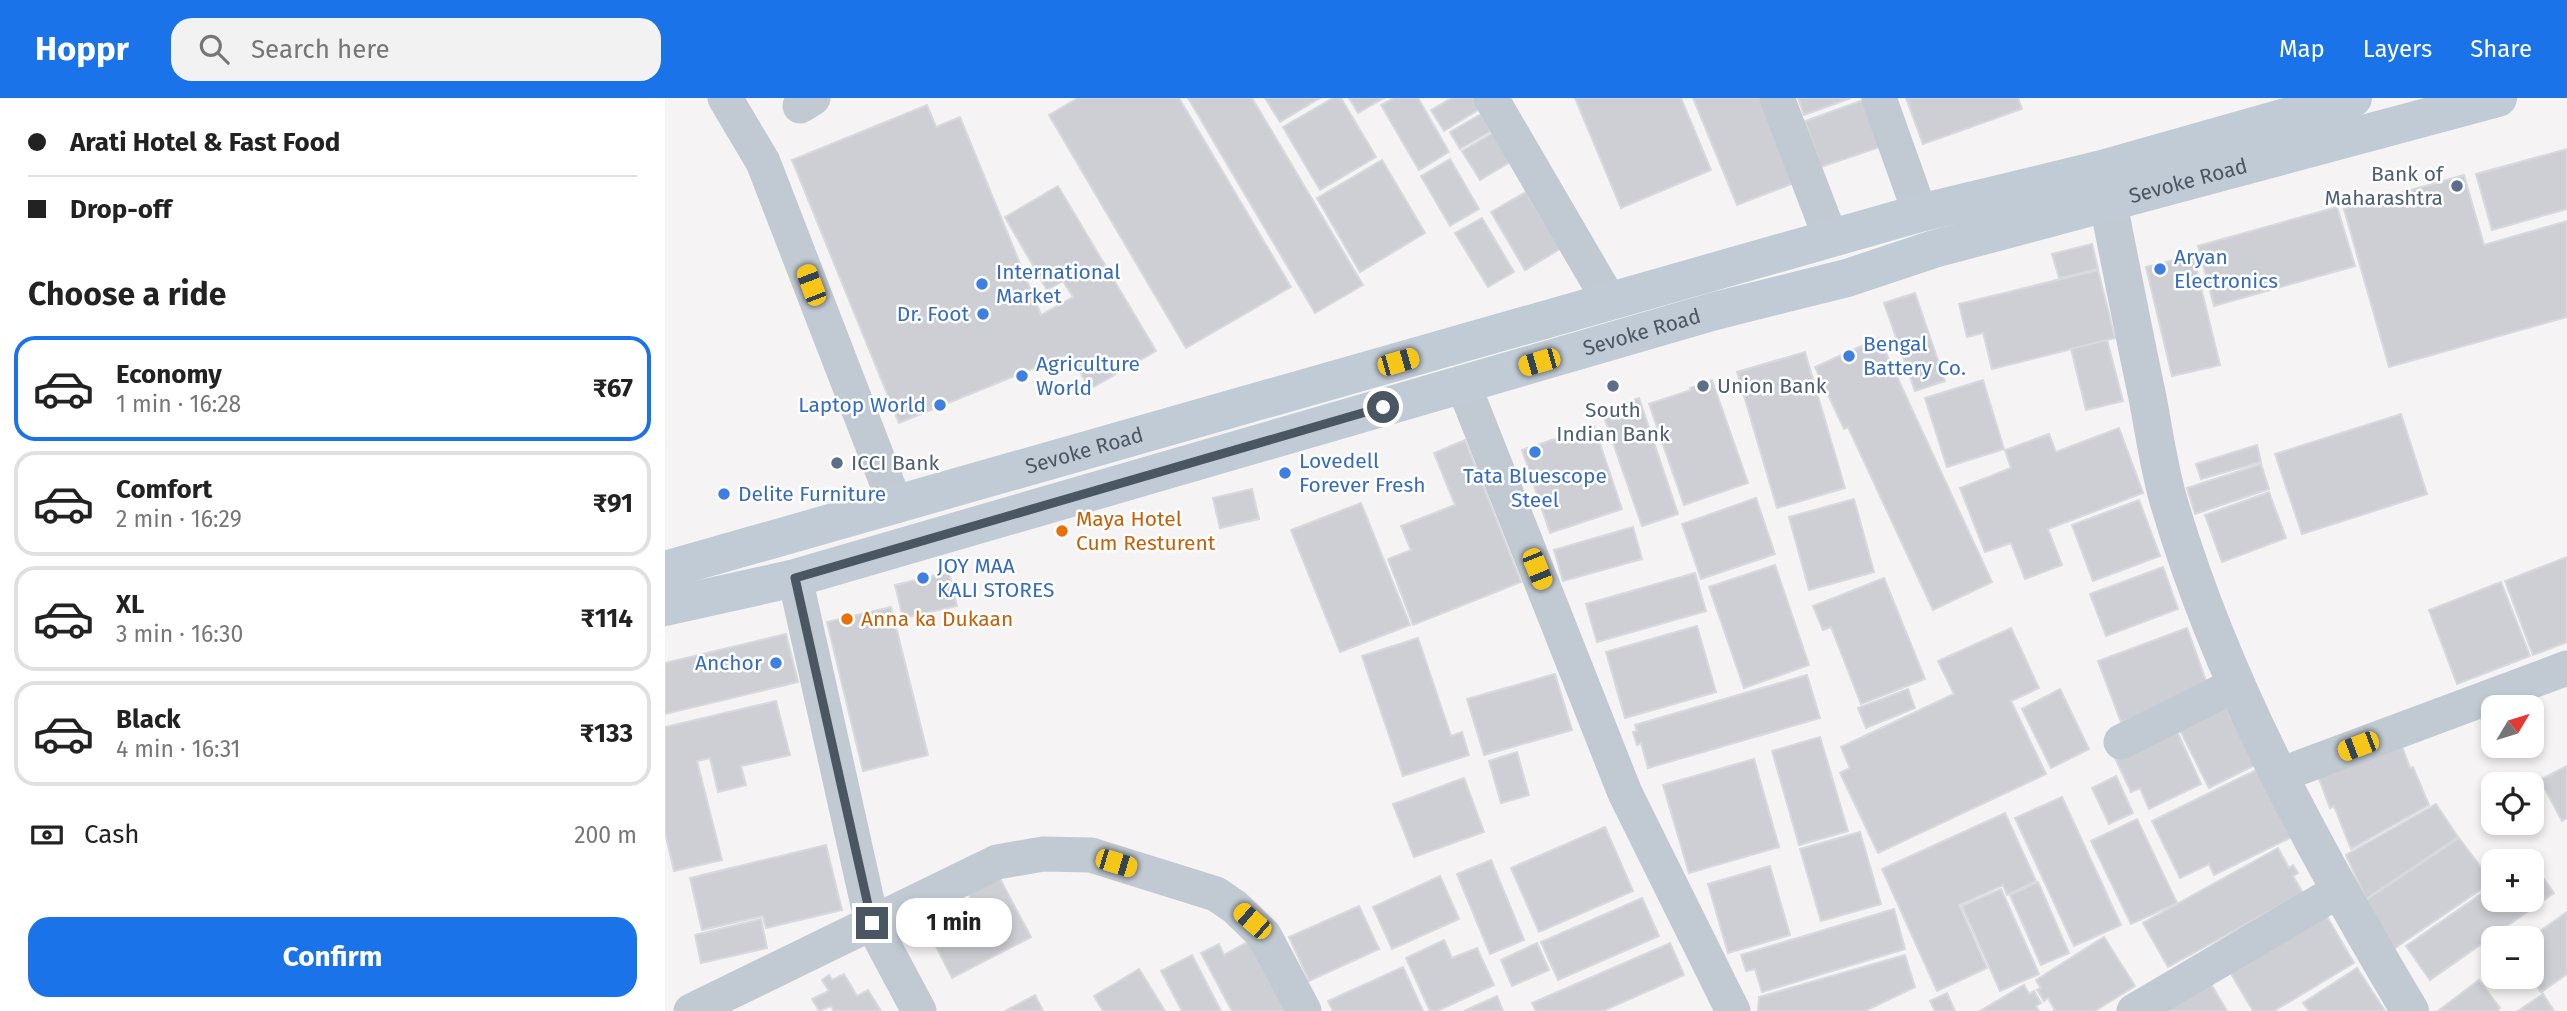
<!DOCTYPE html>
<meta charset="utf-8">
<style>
:root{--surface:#fff;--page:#f2f2f2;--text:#222;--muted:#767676;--line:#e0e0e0;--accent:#1a73e8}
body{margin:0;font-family:"Fira Sans",sans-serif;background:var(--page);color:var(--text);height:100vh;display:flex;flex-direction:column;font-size:26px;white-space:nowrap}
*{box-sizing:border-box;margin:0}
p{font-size:23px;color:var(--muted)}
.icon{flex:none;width:38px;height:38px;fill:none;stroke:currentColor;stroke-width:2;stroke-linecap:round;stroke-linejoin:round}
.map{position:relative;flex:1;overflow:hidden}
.details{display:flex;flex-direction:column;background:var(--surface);width:665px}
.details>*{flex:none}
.banner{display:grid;align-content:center;height:154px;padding:0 28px;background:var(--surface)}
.needle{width:46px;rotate:52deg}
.buttons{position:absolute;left:1816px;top:597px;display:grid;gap:14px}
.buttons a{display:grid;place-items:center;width:63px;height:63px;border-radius:14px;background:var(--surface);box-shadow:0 4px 10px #0003;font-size:35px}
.end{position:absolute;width:32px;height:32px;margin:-16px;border:9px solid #4a5661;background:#fff;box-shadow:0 0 0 4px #fff}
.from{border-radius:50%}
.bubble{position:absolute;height:49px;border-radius:21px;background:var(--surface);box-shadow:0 4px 10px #0003;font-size:23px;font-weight:700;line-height:49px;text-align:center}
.car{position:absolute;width:21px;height:42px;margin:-21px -10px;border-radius:9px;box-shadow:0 0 5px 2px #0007;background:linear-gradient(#f5c518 24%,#345 0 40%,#f5c518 0 76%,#345 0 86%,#f5c518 0)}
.banner b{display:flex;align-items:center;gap:24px;height:66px;font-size:26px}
.banner b+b{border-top:2px solid var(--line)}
.banner i{width:18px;height:18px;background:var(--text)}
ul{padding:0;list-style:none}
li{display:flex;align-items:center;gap:21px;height:105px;margin:0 14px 10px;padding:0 14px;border:4px solid var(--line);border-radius:21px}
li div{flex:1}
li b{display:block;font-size:26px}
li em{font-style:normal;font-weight:700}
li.active{border-color:var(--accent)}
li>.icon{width:63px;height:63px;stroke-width:1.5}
h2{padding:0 28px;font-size:32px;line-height:84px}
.pay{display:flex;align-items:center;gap:18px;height:77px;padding:0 28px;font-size:26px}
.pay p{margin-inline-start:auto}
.button{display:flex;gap:14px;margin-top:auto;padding:14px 28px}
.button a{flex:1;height:80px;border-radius:21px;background:var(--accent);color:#fff;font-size:28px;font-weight:700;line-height:80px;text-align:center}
header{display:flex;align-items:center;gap:42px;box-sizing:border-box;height:98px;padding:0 35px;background:var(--accent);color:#fff}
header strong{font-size:33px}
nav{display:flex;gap:38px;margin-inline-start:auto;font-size:24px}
.search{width:490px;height:63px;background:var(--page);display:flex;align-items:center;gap:18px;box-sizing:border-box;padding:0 24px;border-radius:21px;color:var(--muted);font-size:26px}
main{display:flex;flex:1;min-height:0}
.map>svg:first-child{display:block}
</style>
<header>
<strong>Hoppr</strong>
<div class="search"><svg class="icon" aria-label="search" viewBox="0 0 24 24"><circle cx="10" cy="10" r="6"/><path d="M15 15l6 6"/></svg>Search here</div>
<nav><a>Map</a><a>Layers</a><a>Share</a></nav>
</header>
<main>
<section class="details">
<div class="banner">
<b><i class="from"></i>Arati Hotel &amp; Fast Food</b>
<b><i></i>Drop-off</b>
</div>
<h2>Choose a ride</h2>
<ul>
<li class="active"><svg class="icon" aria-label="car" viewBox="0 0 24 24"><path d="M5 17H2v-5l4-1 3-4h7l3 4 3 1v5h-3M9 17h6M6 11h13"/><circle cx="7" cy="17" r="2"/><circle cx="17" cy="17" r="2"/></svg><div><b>Economy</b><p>1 min · 16:28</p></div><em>₹67</em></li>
<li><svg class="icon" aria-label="car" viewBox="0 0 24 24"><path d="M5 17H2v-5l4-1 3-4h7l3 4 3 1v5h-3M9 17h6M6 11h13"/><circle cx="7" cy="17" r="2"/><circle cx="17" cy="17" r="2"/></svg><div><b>Comfort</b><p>2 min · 16:29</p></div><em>₹91</em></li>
<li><svg class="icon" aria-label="car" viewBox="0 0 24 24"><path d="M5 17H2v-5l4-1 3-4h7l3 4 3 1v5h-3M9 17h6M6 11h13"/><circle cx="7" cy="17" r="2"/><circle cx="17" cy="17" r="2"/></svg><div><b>XL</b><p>3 min · 16:30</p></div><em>₹114</em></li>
<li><svg class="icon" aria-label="car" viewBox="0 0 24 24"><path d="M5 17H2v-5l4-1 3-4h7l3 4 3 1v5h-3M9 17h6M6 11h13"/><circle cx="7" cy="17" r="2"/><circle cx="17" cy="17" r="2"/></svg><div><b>Black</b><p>4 min · 16:31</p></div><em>₹133</em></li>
</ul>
<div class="pay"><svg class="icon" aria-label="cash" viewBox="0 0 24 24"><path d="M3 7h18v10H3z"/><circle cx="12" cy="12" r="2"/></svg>Cash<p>200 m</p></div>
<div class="button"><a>Confirm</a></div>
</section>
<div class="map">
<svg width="1902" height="913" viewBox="0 0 1902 913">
<rect width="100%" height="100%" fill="#f5f3f3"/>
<g fill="#cdcfd5" stroke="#d7d9de" stroke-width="2">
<path d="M413,0H514L626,189L521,250L384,17Z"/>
<path d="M523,0H587L698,187L650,215Z"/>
<path d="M600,0H655L615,24Z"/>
<path d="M668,0H676L711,59L655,92L618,29Z"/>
<path d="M684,0H719L693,15Z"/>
<path d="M729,0H753L784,54L754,72L716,7Z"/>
<path d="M787,0H808L815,11L779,33L766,12Z"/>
<path d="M910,0H1016L1046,72L956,110Z"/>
<path d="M1028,0H1102L1132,84L1072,107Z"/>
<path d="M1133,0H1186L1139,17Z"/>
<path d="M1241,0H1353L1357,11L1258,46Z"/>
<path d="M1201,1L1218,48L1156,69L1140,23Z"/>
<path d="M262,7L271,29L295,19L376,217L408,199L398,183L382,192L340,119L393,88L491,253L425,291L404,256L234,325L127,62Z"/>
<path d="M816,16L826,33L795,51L785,34Z"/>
<path d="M829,34L847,63L815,82L797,53Z"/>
<path d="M1902,51V111L1827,132L1811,76Z"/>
<path d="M785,61L814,111L785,128L756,78Z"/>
<path d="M717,62L760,135L695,174L652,100Z"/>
<path d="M1799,77L1819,147L1902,123V219L1724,269L1679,111Z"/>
<path d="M861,94L895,151L860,172L826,114Z"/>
<path d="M1672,109L1690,168L1549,208L1533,148Z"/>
<path d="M817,120L849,174L823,189L790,135Z"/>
<path d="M1427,146L1433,171L1394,180L1387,156Z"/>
<path d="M1528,157L1555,267L1507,278L1481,169Z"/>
<path d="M1433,172L1450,240L1327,271L1318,235L1302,239L1294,206Z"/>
<path d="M1250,195L1280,283L1250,293L1219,205Z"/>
<path d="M1214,240L1327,484L1268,512L1183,329L1179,331L1150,269Z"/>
<path d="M1442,242L1458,303L1421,312L1406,251Z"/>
<path d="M1140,254L1180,390L1112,410L1072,274Z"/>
<path d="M1047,282L1083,385L1019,407L984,306L1026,292L1025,290Z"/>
<path d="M1318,282L1339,351L1282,369L1260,300Z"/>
<path d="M974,300L1013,416L977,428L937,313Z"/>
<path d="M1736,316L1762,396L1637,436L1610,356Z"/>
<path d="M929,328L957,411L885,435L857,352Z"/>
<path d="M1454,330L1478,395L1383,431L1397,467L1360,481L1346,445L1320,454L1295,390L1346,370L1340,352L1384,336L1391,354Z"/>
<path d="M800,342L856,484L748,527L723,461L746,452L736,428L790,407L769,355Z"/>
<path d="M1592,347L1596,364L1536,381L1531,366Z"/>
<path d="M1596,366L1604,391L1530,416L1522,390Z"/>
<path d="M587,391L594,421L555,430L548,400Z"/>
<path d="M1604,394L1621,440L1557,464L1540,417Z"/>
<path d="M1091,400L1110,456L1036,481L1017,426Z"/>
<path d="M1189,401L1209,474L1144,492L1124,419Z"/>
<path d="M1474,402L1495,458L1428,483L1407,427Z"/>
<path d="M696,405L745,527L675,554L626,432Z"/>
<path d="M968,429L977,461L898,483L889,452Z"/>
<path d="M1902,459V544L1868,557L1840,483Z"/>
<path d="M1110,467L1144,567L1079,590L1044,489Z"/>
<path d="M1498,469L1513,511L1441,538L1425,496Z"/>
<path d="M284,474L292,508L238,520L230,487Z"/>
<path d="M1030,475L1041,513L932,544L921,506Z"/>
<path d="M1219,480L1260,581L1196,606L1166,529L1158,532L1148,508Z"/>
<path d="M1836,484L1865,558L1792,586L1764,512Z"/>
<path d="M226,509L263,657L198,673L162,524Z"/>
<path d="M1032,528L1051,594L960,620L941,554Z"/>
<path d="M1346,530L1374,590L1346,603L1381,676L1213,755L1175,675L1185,670L1176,649L1289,596L1273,563Z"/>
<path d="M1522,530L1544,591L1456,624L1433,563Z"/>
<path d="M121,536L133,584L0,616V565Z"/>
<path d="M753,540L786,638L797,634L804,657L738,678L697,558Z"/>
<path d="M890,576L907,632L819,657L802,601Z"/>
<path d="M1142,577L1155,620L983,670L976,645L972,647L968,634L972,633L970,627Z"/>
<path d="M1243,591L1250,610L1201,630L1193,610Z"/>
<path d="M1395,591L1424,651L1386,670L1357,611Z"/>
<path d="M111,603L125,657L76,668L81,687L53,694L45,660L32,663L57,762L9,773L0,734V629Z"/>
<path d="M1558,603L1590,667L1544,690L1512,626Z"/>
<path d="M1511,631L1536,686L1484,711L1475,690L1466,694L1450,660Z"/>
<path d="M1155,639L1183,733L1134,747L1107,653Z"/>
<path d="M1736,646L1745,670L1748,669L1764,707L1686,751L1669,708L1665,710L1653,678Z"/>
<path d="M852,654L864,697L836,705L824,663Z"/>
<path d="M1089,661L1114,749L1024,775L998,687Z"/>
<path d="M1902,668V720L1897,723L1875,682Z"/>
<path d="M1593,671L1627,739L1549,777L1544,766L1515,780L1487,723Z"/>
<path d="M1451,678L1468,715L1444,726L1427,690Z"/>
<path d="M799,680L819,734L749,759L728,706Z"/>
<path d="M1397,699L1456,827L1409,848L1350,720Z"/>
<path d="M1771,706L1793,739L1701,801L1681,757Z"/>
<path d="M1340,715L1371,783L1342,797L1338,787L1294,807L1322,870L1272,893L1217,771Z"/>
<path d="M1472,721L1512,805L1466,826L1426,743Z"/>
<path d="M940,729L968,793L874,834L846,770Z"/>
<path d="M1195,734L1216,806L1156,823L1135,751Z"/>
<path d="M1794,740L1827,784L1727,852L1701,802Z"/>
<path d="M161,747L177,812L101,830L98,818L37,832L25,780Z"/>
<path d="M1613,750L1624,770L1628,767L1633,775L1628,778L1638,795L1503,869L1478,825Z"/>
<path d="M826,762L859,842L825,856L792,776Z"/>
<path d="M1867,764L1889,795L1765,882L1741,848L1829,787V802H1867Z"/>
<path d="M1105,768L1125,837L1063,855L1043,786Z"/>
<path d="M775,778L794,821L727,851L708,809Z"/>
<path d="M334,779L366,839L287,880L261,829L308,805L303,795Z"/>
<path d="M1373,784L1404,855L1376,867L1345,797Z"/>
<path d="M1336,791L1374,876L1335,893L1297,808Z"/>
<path d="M977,800L994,838L893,882L876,844Z"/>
<path d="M694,808L714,851L644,883L624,839Z"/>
<path d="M1229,811L1240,851L1097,894L1090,871L1081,873L1076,857Z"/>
<path d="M1902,814V876L1876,894L1865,878H1867V840H1865Z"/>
<path d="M1661,817L1689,865L1609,913H1588L1565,874Z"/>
<path d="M96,821L102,850L36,865L30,837Z"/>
<path d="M1439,839L1470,888L1430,913H1388L1390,912L1383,900L1379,903L1372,892L1376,890L1371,882Z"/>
<path d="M588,841L627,913H567L536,855L554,846L559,857Z"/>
<path d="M779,842L787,860L812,850L829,887L772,913H765L741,860Z"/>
<path d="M872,845L884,872L847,888L836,862Z"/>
<path d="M1005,845L1019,877L938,913H871L867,905Z"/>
<path d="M527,857L556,913H517L496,873Z"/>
<path d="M1240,857L1250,889L1200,913H1093L1094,899Z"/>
<path d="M738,869L758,913H668L663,903Z"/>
<path d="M1692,870L1720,913H1644L1638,905Z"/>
<path d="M474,871L500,913H438L429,898Z"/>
<path d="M179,876L192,898L203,892L216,913H169L166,908L154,913L147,901L164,893L157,882L164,877L167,882Z"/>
<path d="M1814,882L1835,910L1832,913H1773Z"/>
<path d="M1546,886L1562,913H1501Z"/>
<path d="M1359,887L1364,896L1369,893L1376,905L1371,908L1374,913H1315Z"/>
<path d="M1282,895L1290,913H1270L1265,903Z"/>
<path d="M1878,896L1889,913H1853Z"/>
<path d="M370,897L378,913H340Z"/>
<path d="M832,898L838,913H799Z"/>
</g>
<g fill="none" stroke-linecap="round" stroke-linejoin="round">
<g stroke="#c1cad2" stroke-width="35">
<path d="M60,0L98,64L231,408"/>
<path d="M826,0L945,204"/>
<path d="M1112,0L1166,141"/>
<path d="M1214,0L1255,115"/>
<path d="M135,8L148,0"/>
<path d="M798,286L960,695L1068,913"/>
<path d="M130,480L207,825L254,913"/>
<path d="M1456,644L1570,587"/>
<path d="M1615,677L1902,570"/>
<path d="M26,913L332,764L378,756L426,757L551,796L570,809L599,837L639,913"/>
<path d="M1469,913L1673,793"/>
</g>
<path stroke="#c1cad2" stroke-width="38" d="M1443,104C1456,170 1469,236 1483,302C1489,334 1494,369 1503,401C1556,583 1648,750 1745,913"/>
<g stroke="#c1cbd6" stroke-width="38">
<path id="s1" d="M0,472L1255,115L1437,71L1688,0"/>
<path id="s2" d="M0,509L130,480L1050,213L1182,180L1269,151L1833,0"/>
</g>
</g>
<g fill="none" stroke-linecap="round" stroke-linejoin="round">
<path stroke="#4a5661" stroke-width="9" d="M207,825L130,480L718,309"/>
</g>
<g fill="#5c6f8a" stroke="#fff" stroke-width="2.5">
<circle cx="1792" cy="88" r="7"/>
<circle cx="948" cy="288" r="7"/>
<circle cx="1038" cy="288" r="7"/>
<circle cx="172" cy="365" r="7"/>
</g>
<g fill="#3f7fe0" stroke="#fff" stroke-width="2.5">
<circle cx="1495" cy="171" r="7"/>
<circle cx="317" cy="186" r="7"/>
<circle cx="318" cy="216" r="7"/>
<circle cx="1184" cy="258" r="7"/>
<circle cx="357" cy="278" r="7"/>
<circle cx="275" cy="307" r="7"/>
<circle cx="870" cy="354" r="7"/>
<circle cx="620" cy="375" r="7"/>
<circle cx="59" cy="396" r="7"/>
<circle cx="258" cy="480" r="7"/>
<circle cx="111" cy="565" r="7"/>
</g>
<g fill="#e8710a" stroke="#fff" stroke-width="2.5">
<circle cx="397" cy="433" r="7"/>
<circle cx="182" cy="521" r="7"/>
</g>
<g text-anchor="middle" stroke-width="5" stroke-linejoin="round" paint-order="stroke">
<g font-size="21" fill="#4e5e75" stroke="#fff" text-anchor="start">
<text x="1778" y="83" text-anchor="end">Bank of<tspan x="1778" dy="24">Maharashtra</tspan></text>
<text x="1052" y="295">Union Bank</text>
<text x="948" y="319" text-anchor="middle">South<tspan x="948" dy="24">Indian Bank</tspan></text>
<text x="186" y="372">ICCI Bank</text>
</g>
<g font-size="21" fill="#4a5661" stroke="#fff">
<text dy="7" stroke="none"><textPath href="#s2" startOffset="1582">Sevoke Road</textPath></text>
<text dy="7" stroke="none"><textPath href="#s2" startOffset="1015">Sevoke Road</textPath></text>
<text dy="7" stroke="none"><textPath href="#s1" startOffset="436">Sevoke Road</textPath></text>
</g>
<g font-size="21" fill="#366cbe" stroke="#fff" text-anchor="start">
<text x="1509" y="166">Aryan<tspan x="1509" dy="24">Electronics</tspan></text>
<text x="331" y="181">International<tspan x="331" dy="24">Market</tspan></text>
<text x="304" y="223" text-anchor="end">Dr. Foot</text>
<text x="1198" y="253">Bengal<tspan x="1198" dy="24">Battery Co.</tspan></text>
<text x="371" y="273">Agriculture<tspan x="371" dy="24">World</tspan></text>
<text x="261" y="314" text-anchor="end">Laptop World</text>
<text x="634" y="370">Lovedell<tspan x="634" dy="24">Forever Fresh</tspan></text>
<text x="870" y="385" text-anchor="middle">Tata Bluescope<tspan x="870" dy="24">Steel</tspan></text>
<text x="73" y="403">Delite Furniture</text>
<text x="272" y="475">JOY MAA<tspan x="272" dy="24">KALI STORES</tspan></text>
<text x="97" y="572" text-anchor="end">Anchor</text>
</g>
<g font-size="21" fill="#c56008" stroke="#fff" text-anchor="start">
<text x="411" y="428">Maya Hotel<tspan x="411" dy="24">Cum Resturent</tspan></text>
<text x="196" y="528">Anna ka Dukaan</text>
</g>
</g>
</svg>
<div class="buttons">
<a><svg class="needle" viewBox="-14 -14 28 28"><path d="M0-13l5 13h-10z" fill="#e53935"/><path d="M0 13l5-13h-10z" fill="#767676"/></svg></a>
<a><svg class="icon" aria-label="locate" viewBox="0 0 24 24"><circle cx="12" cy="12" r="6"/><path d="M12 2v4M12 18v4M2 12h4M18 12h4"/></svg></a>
<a>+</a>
<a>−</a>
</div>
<i class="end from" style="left:718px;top:309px"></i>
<i class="end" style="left:207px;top:825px"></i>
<div class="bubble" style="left:231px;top:800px;width:116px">1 min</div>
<i class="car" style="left:146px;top:187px;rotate:339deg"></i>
<i class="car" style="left:733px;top:264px;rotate:74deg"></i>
<i class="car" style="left:874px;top:264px;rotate:254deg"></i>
<i class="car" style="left:872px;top:471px;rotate:158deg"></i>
<i class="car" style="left:1693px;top:648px;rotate:249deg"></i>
<i class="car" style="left:451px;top:765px;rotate:107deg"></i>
<i class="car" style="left:587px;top:823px;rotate:311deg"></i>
</div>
</main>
